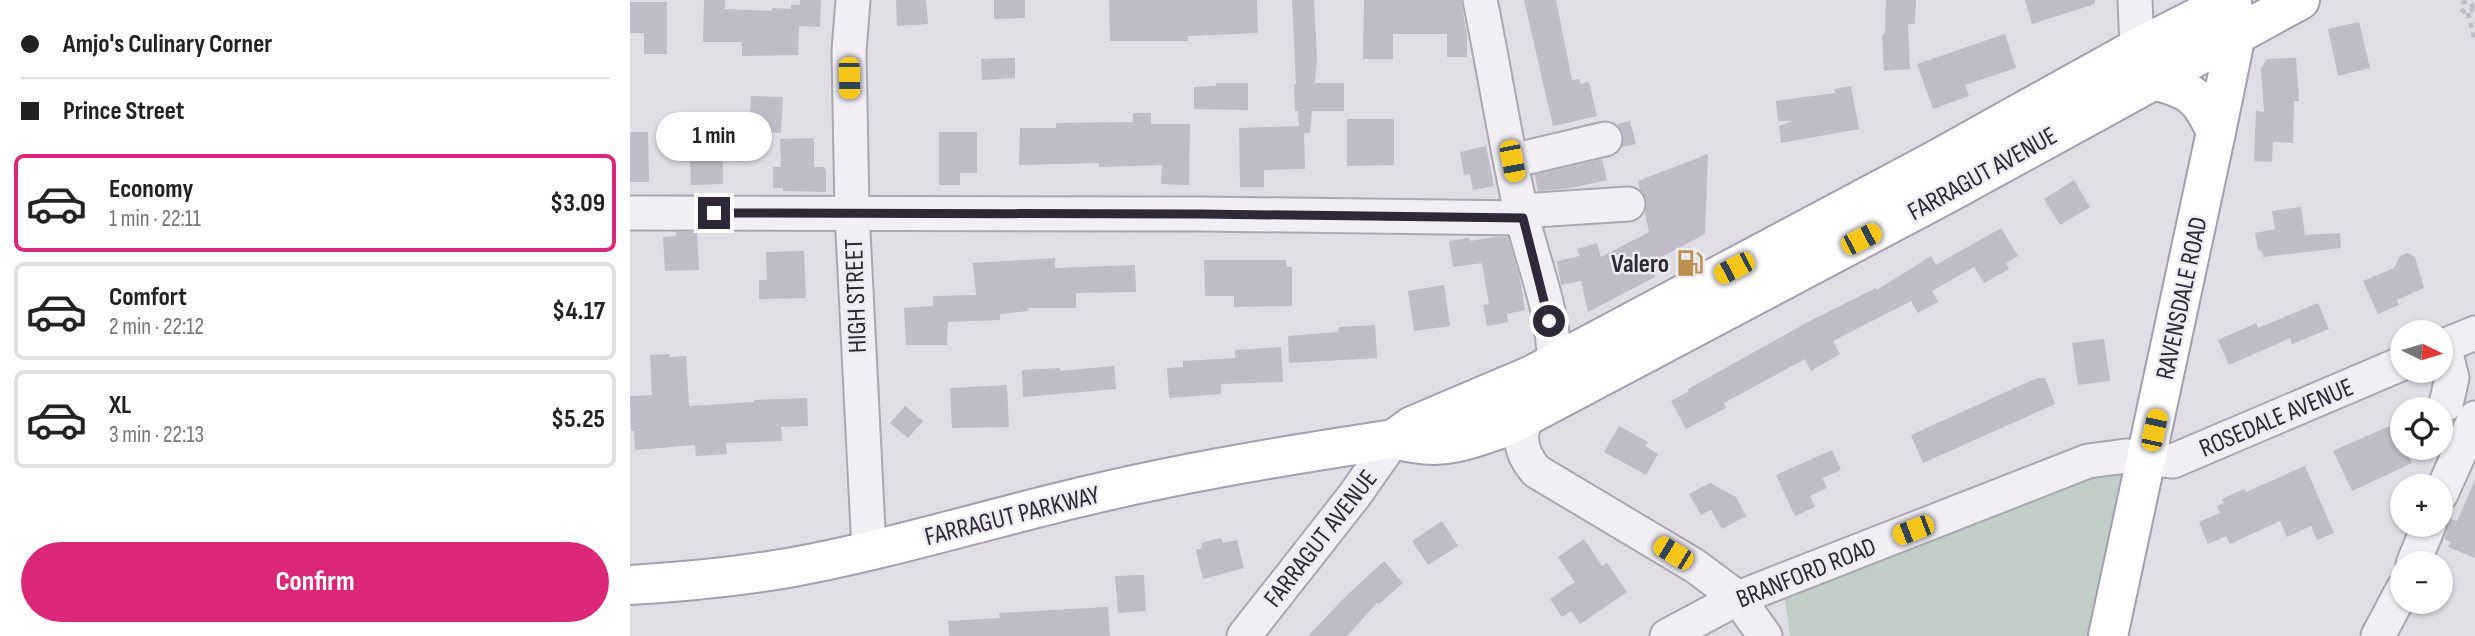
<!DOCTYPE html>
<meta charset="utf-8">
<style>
:root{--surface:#fff;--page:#f6f6f6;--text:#222;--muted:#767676;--line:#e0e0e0;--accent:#db2777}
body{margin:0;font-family:"Sofia Sans Condensed",sans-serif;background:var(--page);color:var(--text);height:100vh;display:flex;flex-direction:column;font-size:26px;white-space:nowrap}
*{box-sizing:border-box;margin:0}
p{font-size:23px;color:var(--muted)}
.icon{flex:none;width:38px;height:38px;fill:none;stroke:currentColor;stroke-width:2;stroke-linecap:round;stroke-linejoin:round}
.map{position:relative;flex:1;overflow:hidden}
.side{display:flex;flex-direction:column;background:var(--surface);width:630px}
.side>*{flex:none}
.hud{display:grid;align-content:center;height:154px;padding:0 21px;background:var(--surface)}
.needle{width:46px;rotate:95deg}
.fabs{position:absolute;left:1760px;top:320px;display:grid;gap:14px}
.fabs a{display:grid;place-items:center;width:63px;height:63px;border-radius:50%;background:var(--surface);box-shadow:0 2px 5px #0004;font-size:35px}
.end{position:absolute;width:32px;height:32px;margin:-16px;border:9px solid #2f283a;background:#fff;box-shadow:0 0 0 4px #fff}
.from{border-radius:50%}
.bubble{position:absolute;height:49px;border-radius:24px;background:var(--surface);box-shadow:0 2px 5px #0004;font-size:23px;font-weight:700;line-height:49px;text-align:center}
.car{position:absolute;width:21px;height:42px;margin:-21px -10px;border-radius:9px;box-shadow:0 0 5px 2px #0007;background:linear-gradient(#f5c518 24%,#345 0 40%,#f5c518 0 76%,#345 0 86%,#f5c518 0)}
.hud b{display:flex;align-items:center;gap:24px;height:66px;font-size:26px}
.hud b+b{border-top:2px solid var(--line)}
.hud i{width:18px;height:18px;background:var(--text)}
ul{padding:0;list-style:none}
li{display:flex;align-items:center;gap:21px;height:98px;margin:0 14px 10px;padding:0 7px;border:4px solid var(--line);border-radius:10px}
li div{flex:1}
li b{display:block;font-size:26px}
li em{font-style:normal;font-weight:700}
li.active{border-color:var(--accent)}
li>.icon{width:63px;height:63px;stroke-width:1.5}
.primary-button{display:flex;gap:14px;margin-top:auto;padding:14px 21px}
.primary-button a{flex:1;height:80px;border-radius:42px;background:var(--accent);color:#fff;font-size:28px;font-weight:700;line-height:80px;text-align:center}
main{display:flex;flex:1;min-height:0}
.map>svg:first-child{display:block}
</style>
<main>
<section class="side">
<div class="hud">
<b><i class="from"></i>Amjo's Culinary Corner</b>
<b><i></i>Prince Street</b>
</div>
<ul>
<li class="active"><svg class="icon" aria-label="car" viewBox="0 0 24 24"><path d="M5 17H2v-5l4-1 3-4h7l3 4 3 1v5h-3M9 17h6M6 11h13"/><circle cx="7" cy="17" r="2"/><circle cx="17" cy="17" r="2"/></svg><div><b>Economy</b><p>1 min · 22:11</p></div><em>$3.09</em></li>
<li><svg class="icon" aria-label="car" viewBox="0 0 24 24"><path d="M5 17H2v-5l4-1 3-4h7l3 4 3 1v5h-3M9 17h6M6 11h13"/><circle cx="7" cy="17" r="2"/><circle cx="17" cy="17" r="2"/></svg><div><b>Comfort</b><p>2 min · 22:12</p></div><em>$4.17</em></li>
<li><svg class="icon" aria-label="car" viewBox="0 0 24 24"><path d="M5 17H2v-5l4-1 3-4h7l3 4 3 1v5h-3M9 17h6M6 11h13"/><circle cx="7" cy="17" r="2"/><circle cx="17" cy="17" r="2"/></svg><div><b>XL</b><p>3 min · 22:13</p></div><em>$5.25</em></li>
</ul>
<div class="primary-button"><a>Confirm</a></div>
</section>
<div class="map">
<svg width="1845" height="636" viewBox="0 0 1845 636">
<rect width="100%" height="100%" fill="#e0dde5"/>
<path fill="#bfcec6" d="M1496,456L1478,636H1160L1154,593Z"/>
<g fill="#bfbbc7">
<path d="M74,0H95V9L142,11V8L161,9V5H170V0H191L190,27L169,26L168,55L112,56V42H73Z"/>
<path d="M266,0H296L298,24L267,26Z"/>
<path d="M364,0H395V18L364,19Z"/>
<path d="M479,0H627L628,33L558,36V41H480Z"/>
<path d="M662,0H684L687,58L685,83H714V111H682L680,133H674L675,169L634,170V187H610L609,128L669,126L668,111H665L664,84H666Z"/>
<path d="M734,0H831L837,36V57H817V34H763V59H733Z"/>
<path d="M894,0H926L942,80L949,79L951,84L959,82L967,116L923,126Z"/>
<path d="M1256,0H1286L1285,24H1278L1280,69L1254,71L1252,35L1255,34Z"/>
<path d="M1395,0H1465V4L1402,24Z"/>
<path d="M0,2H37V54H14V33H0Z"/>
<path d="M1729,22L1740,68L1708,76L1698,29Z"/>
<path d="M1375,34L1386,68L1335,85L1339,96L1303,109L1287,64Z"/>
<path d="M385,58V78L352,80L351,59Z"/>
<path d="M1666,58L1669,101H1664L1663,143L1643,142L1642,162L1624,161L1626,111L1634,112L1631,68L1637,59Z"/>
<path d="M586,83H618V110L564,109V87L586,86Z"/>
<path d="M1221,86L1229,129L1151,143L1149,126L1163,121H1148L1146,101L1205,93L1204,89Z"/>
<path d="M121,96L153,97L151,133L119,131Z"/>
<path d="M503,113H521V124H560L559,185L531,184L532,165L469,167V163L389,165L390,128H426V123L503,122Z"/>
<path d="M717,119H764V165L717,166Z"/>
<path d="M1000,121L1006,144L992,147L993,134L987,124Z"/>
<path d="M92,128L93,184L61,185L60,161H69V129Z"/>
<path d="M0,132H18L19,182H0Z"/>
<path d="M309,132H347V173H330V185H309Z"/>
<path d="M184,138V167H194L196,170V192L153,191V188H143V167H151L150,139Z"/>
<path d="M856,146L864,186L843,190L840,174L834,175L830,152Z"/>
<path d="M1078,154L1075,234L1022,262L1025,277L958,312L951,281L931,285L927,261L950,256L947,249L967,243L971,257L1019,232L1015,213L1017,202L1010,190L1008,181Z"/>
<path d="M972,159L977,180L941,188L908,191L905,175Z"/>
<path d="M1444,180L1460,207L1430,225L1414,199Z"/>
<path d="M1671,207L1675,235L1710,233L1711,248L1633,257L1632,252L1628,250L1625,233L1645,229L1642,211Z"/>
<path d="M1371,228L1388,256L1376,263L1379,269L1354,283L1344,267L1302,291L1308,302L1288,313L1281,301L1203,341L1210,354L1181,371L1175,359L1094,403L1096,408L1056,429L1041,401L1059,391L1058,389L1176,323L1246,288L1247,290L1301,256L1306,265Z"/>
<path d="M46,232H67L69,270L35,271L33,237L46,236Z"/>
<path d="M864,237H878L890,279L895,310L877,314L878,322L857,326L853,305L859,304L852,263L823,267L819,241L839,238L840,241Z"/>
<path d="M174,251L176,298L129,299V280H137L136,252Z"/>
<path d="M1777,253L1785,257L1794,288L1767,300L1769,305L1748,314L1733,281L1764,268L1770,256Z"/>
<path d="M425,258V268L505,265L506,292L446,293V308H398L399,311L370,314V320L318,322L317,345H276L274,308L303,306V296L346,295L343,263Z"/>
<path d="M574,260H656L657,267H662V306L604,307V296H575Z"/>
<path d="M814,285L820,326L784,331L778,291Z"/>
<path d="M1688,303L1699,329L1662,344L1660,338L1599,365L1588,340L1626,323L1628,328Z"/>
<path d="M745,325L747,358L659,363L658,336L708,332L709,327Z"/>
<path d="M1474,339L1480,381L1448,385L1442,343Z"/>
<path d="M651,347L653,382L591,384V394L539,398L537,368L553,367V361L605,358V350Z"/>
<path d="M40,354V357L56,356L59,406L124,402V400L177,398L178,426L151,427L152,441L96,443L97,454L66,456L65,445L5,450L4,431H1L0,396L22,395L20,355Z"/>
<path d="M484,366L486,389L393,397L392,370L430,368V371Z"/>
<path d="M1407,378H1415L1425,404L1293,463L1281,435Z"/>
<path d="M377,385L379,427L322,428L320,388Z"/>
<path d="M275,406L293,421L278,438L260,423Z"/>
<path d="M1773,420V448H1775L1782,463L1722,491L1703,451Z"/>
<path d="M989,426L1018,442L1015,446L1028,454L1016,475L974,452Z"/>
<path d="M1202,450L1211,470L1192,478L1197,488L1180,496L1185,507L1165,516L1146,475Z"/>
<path d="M1675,466L1704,533L1687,540L1681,526L1657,537L1650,521L1600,544L1596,536L1578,544L1569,522L1590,513L1587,506L1594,503L1592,499L1614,489L1616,492Z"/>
<path d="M1845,480V558L1818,547L1821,542L1814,539L1817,532V518L1827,521Z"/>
<path d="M1080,483L1106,497L1116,516L1092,529L1081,510L1071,515L1059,494Z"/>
<path d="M812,521L828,546L798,565L782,541Z"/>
<path d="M591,538L593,543L607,540L614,568L573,579L566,550L572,548L571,543Z"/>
<path d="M954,539L972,566L977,563L997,592L950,624L941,611L932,617L920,599L945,582L928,557Z"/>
<path d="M754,561L773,583L749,604L747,603L717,636H678L713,599Z"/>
<path d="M514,575L516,611L488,613L485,576Z"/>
<path d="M478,607L480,636H319L318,621L370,618L369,613Z"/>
</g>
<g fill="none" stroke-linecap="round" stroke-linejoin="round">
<defs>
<g id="minor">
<path d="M223,0L219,51L222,212L239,550"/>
<path d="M850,0C865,73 876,147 893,220C904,265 924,313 924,360C924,402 865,422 906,471L1065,566L1108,598L1135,636"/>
<path d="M1505,0L1507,48"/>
<path d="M882,161L975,139"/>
<path d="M891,211L998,204"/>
<path d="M0,213L570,214L893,218"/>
<path d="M1814,346L1822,378L1816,404"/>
<path d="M1811,347L1845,333"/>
<path d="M1811,494L1845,418"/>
<path d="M1783,564L1799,525"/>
<path d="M614,636L724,496L764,439"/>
<path d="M1037,636L1108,598L1458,461L1496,456L1543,461L1773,363"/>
<path d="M1748,636L1773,589"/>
</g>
<g id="major">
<path d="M1523,80C1560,89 1570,96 1586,132"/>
<path d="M764,439L782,426L902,375L1304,161L1507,48L1602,0"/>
<path d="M0,585C53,582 105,577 158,568C257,550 354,520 451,497C554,472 659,455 764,439C812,452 831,442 876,427L1320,192L1670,0"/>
<path d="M1478,636L1586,132L1606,34L1607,16"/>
</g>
</defs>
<use href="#minor" stroke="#aba7b2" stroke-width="37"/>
<use href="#major" stroke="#a49eaf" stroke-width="42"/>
<g stroke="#bfbbc4" stroke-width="4.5" stroke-dasharray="5 5" stroke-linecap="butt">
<circle cx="1837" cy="7" r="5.5"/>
<path d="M1838,13L1845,42"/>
</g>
<use href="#minor" stroke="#f1eff4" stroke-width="33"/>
<use href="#major" stroke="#fff" stroke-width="38"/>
</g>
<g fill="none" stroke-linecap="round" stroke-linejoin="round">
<path stroke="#2f283a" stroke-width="9" d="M84,213L570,214L893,218L919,321"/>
</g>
<defs>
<symbol id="fuel-bare" viewBox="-9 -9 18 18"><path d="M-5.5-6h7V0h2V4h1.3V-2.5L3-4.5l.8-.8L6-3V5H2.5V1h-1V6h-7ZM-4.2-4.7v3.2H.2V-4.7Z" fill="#be904e" stroke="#eeecf3" stroke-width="2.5" paint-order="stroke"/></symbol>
</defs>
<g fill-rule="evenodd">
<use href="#fuel-bare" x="1041" y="244" width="38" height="38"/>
</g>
<g text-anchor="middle" stroke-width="5" stroke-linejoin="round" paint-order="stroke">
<g font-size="26" fill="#2f283a" stroke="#eeecf3">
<text transform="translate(1352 173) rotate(-29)" y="9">FARRAGUT AVENUE</text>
<text transform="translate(225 296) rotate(-92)" y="9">HIGH STREET</text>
<text transform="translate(1551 298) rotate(-78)" y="9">RAVENSDALE ROAD</text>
<text transform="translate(1646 417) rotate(-23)" y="9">ROSEDALE AVENUE</text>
<text transform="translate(382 515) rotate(-14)" y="9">FARRAGUT PARKWAY</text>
<text transform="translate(690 538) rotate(-52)" y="9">FARRAGUT AVENUE</text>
<text transform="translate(1176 572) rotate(-22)" y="9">BRANFORD ROAD</text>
</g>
<g font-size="26" font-weight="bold" fill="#2f283a" stroke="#eeecf3" text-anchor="end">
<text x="1039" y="272">Valero</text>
</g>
</g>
</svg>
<div class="fabs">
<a><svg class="needle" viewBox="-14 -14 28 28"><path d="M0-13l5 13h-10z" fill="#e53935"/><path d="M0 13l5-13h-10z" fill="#767676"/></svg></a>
<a><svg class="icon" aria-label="locate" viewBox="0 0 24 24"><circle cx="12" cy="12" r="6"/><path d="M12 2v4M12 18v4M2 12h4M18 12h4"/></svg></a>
<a>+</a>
<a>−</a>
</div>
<i class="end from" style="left:919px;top:321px"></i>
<i class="end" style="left:84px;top:213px"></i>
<div class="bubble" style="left:26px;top:112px;width:116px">1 min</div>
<i class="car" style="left:219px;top:78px;rotate:179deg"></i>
<i class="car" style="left:882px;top:161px;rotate:169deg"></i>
<i class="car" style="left:1231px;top:239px;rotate:63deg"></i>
<i class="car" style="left:1104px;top:268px;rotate:243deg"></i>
<i class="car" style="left:1524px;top:430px;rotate:12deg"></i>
<i class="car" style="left:1283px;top:530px;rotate:249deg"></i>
<i class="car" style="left:1043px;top:553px;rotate:301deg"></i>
</div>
</main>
